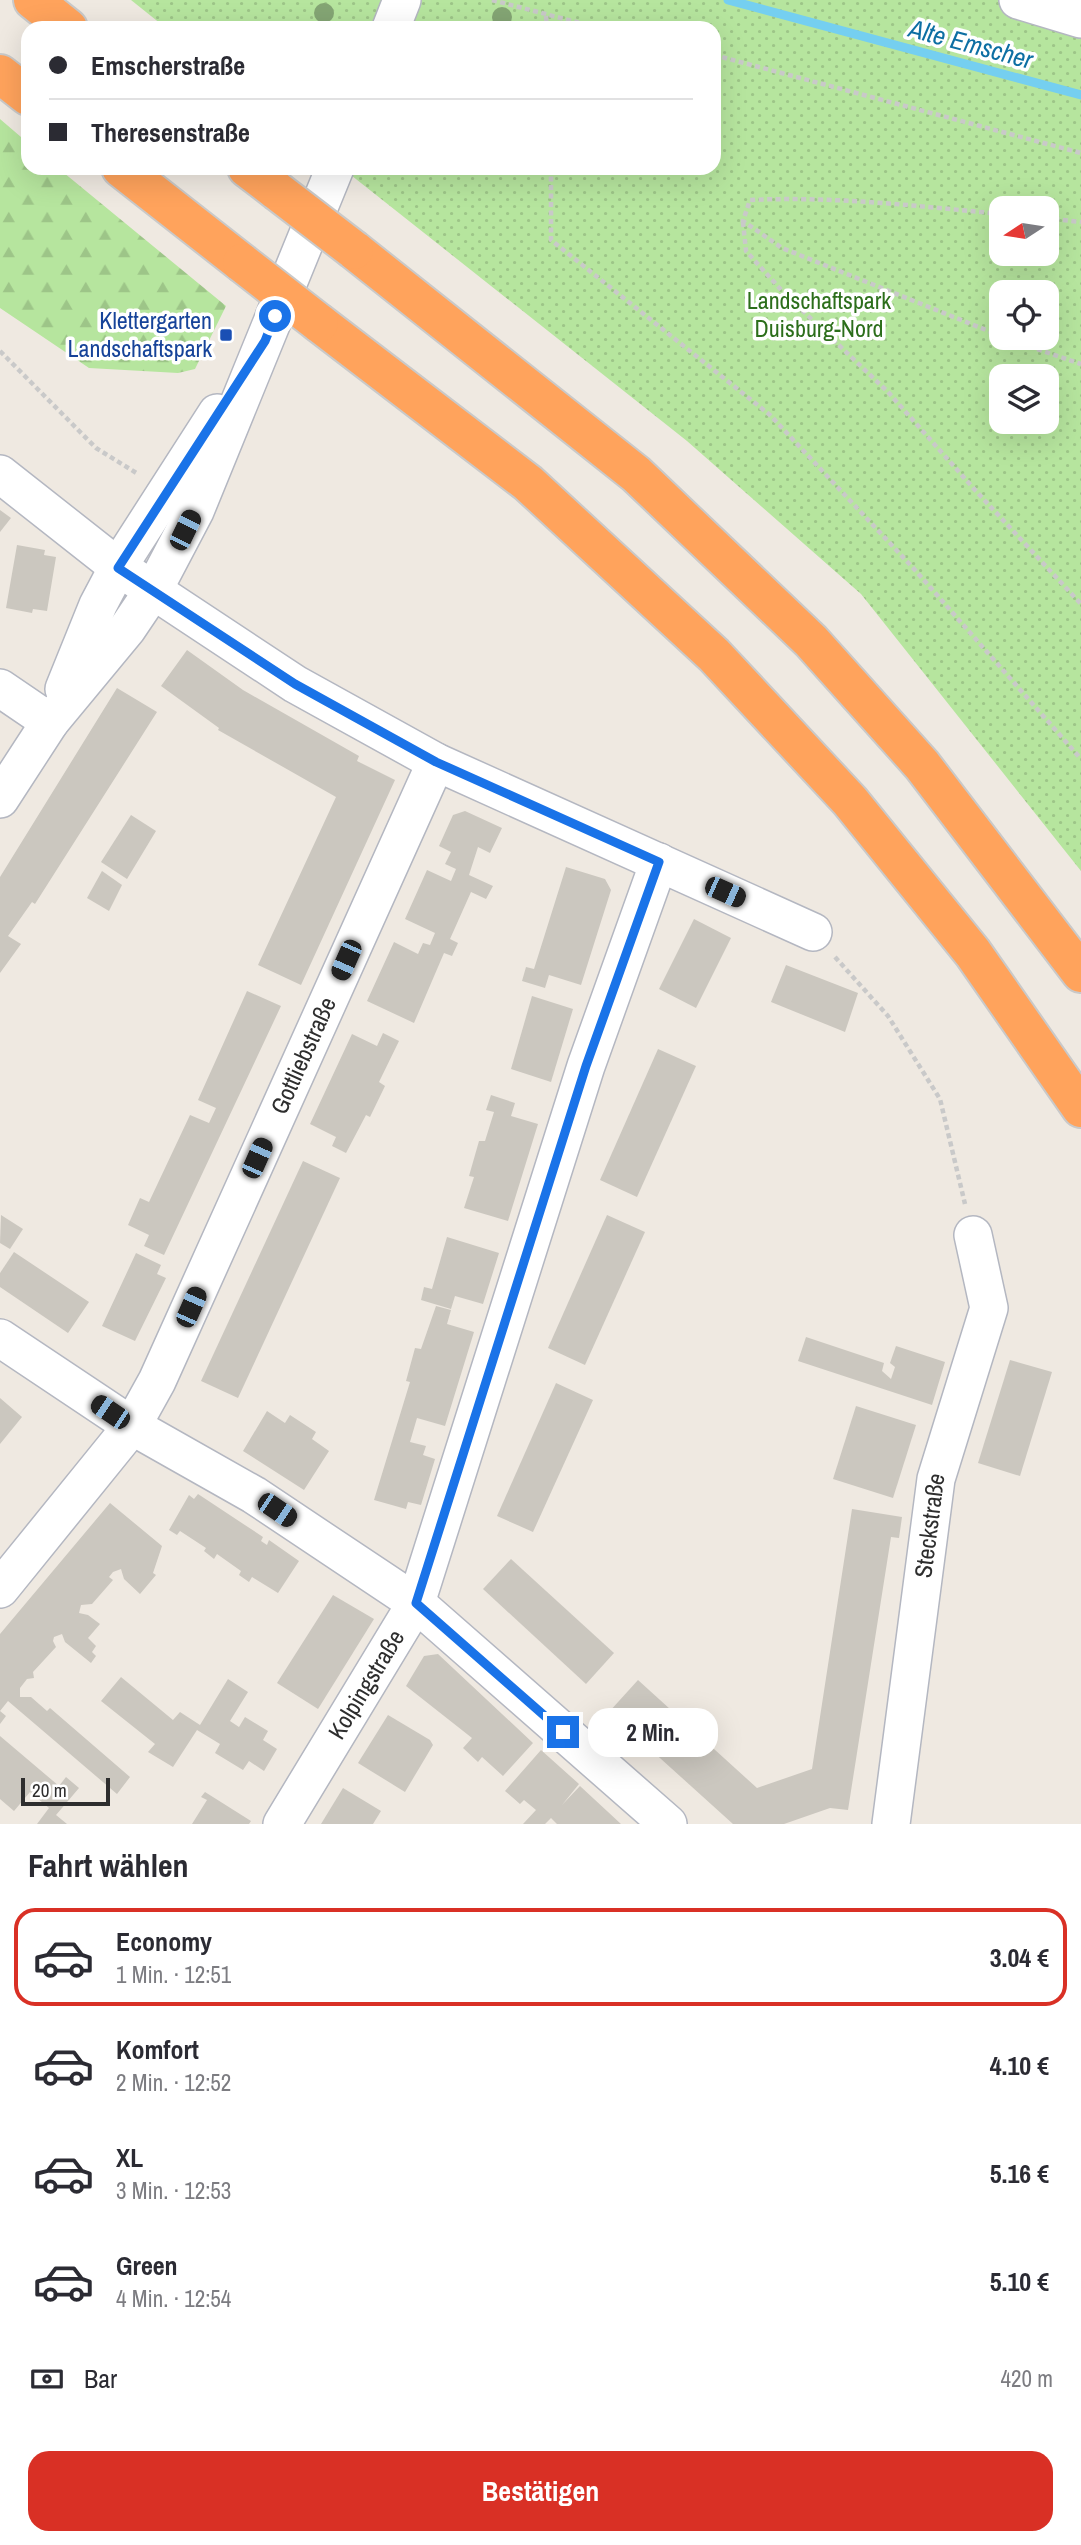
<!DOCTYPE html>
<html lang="de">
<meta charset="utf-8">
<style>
:root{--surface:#fff;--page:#f7f7f7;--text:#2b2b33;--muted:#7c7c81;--line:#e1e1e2;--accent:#d93025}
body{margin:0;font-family:"Archivo Narrow",sans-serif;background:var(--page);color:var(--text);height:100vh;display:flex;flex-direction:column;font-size:26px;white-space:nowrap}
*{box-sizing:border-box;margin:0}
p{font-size:23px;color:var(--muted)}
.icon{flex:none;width:38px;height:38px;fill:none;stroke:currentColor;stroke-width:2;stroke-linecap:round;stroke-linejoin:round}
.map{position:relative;height:1824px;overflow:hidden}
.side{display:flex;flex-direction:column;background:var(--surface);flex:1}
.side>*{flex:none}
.guide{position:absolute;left:21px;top:21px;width:700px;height:154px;border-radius:21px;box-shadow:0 7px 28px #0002;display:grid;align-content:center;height:154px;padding:0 28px;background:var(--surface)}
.needle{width:46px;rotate:258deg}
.tools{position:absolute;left:989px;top:196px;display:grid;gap:14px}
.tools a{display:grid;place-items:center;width:70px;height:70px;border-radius:14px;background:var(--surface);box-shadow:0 7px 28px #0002;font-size:35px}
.scale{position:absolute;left:21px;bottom:18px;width:89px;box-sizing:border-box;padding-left:7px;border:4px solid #2e2e2e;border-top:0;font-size:19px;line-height:24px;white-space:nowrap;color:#2e2e2e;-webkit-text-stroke:5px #fff;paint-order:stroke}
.end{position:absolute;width:32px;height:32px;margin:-16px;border:9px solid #1a73e8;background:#fff;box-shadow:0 0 0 4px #fff}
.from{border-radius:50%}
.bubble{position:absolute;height:49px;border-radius:21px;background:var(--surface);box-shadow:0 7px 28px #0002;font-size:23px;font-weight:700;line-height:49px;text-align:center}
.car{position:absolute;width:21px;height:42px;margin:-21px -10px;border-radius:9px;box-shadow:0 0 5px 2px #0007;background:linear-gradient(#222 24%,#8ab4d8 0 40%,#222 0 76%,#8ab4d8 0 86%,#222 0)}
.guide b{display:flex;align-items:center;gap:24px;height:66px;font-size:26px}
.guide b+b{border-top:2px solid var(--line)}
.guide i{width:18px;height:18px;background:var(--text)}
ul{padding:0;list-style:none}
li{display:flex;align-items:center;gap:21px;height:98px;margin:0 14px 10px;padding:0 14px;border:4px solid transparent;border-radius:21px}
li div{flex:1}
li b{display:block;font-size:26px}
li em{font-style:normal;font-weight:700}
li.selected{border-color:var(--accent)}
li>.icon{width:63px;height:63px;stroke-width:1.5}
h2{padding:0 28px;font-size:32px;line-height:84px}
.pay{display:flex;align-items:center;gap:18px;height:77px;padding:0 28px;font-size:26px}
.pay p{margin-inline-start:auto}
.primary-button{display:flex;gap:14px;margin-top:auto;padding:14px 28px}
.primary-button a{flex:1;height:80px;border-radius:21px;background:var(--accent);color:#fff;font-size:28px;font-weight:700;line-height:80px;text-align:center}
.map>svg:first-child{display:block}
</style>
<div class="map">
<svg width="1081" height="1824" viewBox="0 0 1081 1824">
<defs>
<pattern id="forest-firs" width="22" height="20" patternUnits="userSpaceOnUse" patternTransform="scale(1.75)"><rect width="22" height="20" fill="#b6e59e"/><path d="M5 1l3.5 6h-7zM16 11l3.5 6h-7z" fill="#9dc588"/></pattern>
<pattern id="park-dots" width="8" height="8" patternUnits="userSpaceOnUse" patternTransform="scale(1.75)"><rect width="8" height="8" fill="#b6e59e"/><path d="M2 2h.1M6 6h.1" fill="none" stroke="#9dc588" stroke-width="1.8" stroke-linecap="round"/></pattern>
</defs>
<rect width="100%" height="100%" fill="#efe9e1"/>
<path fill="url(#forest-firs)" d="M0,119L28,143V168H58L226,306L195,369L178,373L89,368L0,308Z"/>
<path fill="url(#park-dots)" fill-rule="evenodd" d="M131,0H1081V871L861,594L687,441L342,168H714V28H166ZM1001,208H1046V254H1001ZM1001,292H1046V338H1001ZM1001,376H1046V422H1001Z"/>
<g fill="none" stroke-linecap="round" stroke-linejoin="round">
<path stroke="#75cff0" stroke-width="9" d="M728,0L1081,95"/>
</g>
<g fill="#cbc7bf">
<path d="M0,510L11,518L0,532Z"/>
<path d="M17,545L45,550L44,555L56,557L47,611L33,609L32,613L6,608Z"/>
<path d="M187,650L243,690L359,756L357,761L395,780L301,985L258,965L336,797L218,730L219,728L161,686Z"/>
<path d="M117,688L157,712L35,904L32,902L8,936L21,944L0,973V877Z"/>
<path d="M465,811L502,828L490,853L478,847L469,875L493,886L486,899L471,892L450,939L458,943L452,956L444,953L414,1023L367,1001L394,942L418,954L423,943L430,945L435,933L405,919L427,870L451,881L456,869L445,864L451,852L439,846L453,815Z"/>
<path d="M131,815L156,831L127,879L101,862Z"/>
<path d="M566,867L605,879L611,890L581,985L549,975L545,988L522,981L526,967L534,969Z"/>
<path d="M102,871L122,885L109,911L87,898Z"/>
<path d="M694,919L731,938L696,1008L659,989Z"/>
<path d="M786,965L858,993L845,1032L771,1002Z"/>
<path d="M247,991L281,1006L164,1255L144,1246L149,1235L128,1225L140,1198L149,1202L190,1115L209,1123L216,1108L198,1100Z"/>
<path d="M532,996L573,1009L551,1082L511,1069Z"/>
<path d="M383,1033L399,1041L379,1082L385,1086L370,1117L366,1115L346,1153L332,1146L336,1137L310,1124L352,1034L377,1046Z"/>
<path d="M658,1049L696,1066L637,1197L600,1180Z"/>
<path d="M491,1095L515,1103L511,1116L538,1124L508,1221L464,1208L474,1177L469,1176L479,1141H485L494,1112L486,1110Z"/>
<path d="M303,1161L340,1178L238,1398L201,1381Z"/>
<path d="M1,1215L23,1229L10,1249L0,1243Z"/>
<path d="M607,1215L645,1232L585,1365L548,1348Z"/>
<path d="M447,1237L499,1253L483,1304L455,1296L451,1309L421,1300L424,1287L432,1289Z"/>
<path d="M14,1252L89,1302L68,1333L0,1287V1273Z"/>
<path d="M136,1253L161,1265L157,1274L166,1278L135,1341L102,1326Z"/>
<path d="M436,1306L451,1310L447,1324L474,1332L445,1426L417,1418L410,1442L426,1446L423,1455L435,1459L421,1505L408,1502L406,1509L374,1500L410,1382L406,1381L415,1348L421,1349Z"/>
<path d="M806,1337L884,1363L882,1371L891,1379L895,1367L890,1363L896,1346L945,1362L932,1405L798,1361Z"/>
<path d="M1010,1360L1052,1372L1020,1476L978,1463Z"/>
<path d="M556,1383L593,1400L533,1532L497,1516Z"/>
<path d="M0,1398L22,1417L0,1444Z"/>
<path d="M856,1406L916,1425L893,1498L833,1479Z"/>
<path d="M267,1411L285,1423L290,1415L316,1432L312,1439L329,1451L304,1490L243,1451Z"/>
<path d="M198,1494L263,1537L261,1541L267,1545L269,1540L299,1561L278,1593L252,1577L249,1582L239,1575L241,1571L217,1554L214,1559L204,1551L206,1548L180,1531L177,1535L169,1530L189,1495L194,1499Z"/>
<path d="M110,1503L162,1546L153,1573L156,1575L140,1594L124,1579L121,1569L113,1572L109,1577L113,1580L92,1604L81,1605L79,1613L88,1615L100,1624L88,1638L96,1646L92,1652L96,1656L91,1663L65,1642L62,1634L54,1637L53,1641L56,1647L33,1672L34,1678L27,1679L20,1688V1697H31L47,1711L50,1708L130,1777L117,1794L8,1701L0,1711L6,1716L0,1724V1634Z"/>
<path d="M852,1509L902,1517L899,1538L891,1537L848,1810L830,1808L784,1824H733L609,1712L638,1680L757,1788L812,1769Z"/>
<path d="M511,1559L614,1653L586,1684L483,1589Z"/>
<path d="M333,1595L374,1619L318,1709L277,1683Z"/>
<path d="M438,1654L533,1743L503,1776L482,1757L478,1762L463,1748L472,1738L406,1686L424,1656Z"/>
<path d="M121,1677L173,1720L180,1712L200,1725L228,1679L248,1692L230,1721L239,1727L245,1717L268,1731L263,1740L277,1749L264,1771L249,1761L243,1770L215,1753L220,1744L197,1730L173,1767L148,1752L155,1744L101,1701Z"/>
<path d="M388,1715L430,1740L433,1745L405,1792L358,1763Z"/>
<path d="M0,1736L59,1786L66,1777L79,1788L56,1815L67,1824H37L49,1808L30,1792L14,1811L0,1799Z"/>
<path d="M541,1750L579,1784L562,1805L580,1786L621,1824H557L551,1818L545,1824H523L536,1810L524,1800L520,1804L505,1791Z"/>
<path d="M343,1788L381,1811L373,1824H321Z"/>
<path d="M205,1792L251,1821L249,1824H192L207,1800L201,1797Z"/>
</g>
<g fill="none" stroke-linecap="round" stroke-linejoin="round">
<defs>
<g id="minor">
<path d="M1018,0L1081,19"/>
<path d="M391,28L402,0"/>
<path d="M0,474L118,567L295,684L436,762L813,932"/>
<path d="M0,688L50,722"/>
<path d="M64,689L98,605L118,567L217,413"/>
<path d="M0,799L50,722L127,629L154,589L195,511L335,168"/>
<path d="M0,1338L132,1426L254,1495L416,1603L668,1824"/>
<path id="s1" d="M0,1589L132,1426L157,1381L436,762"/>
<path id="s2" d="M282,1824L416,1603L586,1066L659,862"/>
<path id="s3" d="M891,1824L936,1479L989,1308L973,1235"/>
</g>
<g id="highway">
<path d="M33,0L68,28"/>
<path d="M0,74L28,96"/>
<path d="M121,168L242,263"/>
<path d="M247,168L277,191"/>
<path d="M354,250L636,474L811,641L922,765L1081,973"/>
<path d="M319,323L528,483L714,655L850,801L973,953L1081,1108"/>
</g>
</defs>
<use href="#minor" stroke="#b4b7c1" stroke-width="40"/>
<use href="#highway" stroke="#c9c9c9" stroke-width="42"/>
<g stroke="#c9c9c9" stroke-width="4.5" stroke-dasharray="5 3.5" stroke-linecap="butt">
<path d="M492,0L599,28"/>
<path d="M546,16L547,28"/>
<path d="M714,55L1081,153"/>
<path d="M551,168V240L770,415L915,570L1081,759"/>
<path d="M1001,214C917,206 834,196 750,200L743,221L782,248L1001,336"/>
<path d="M1046,218L1081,222"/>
<path d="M743,222L746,251L783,292L888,392L975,490L1081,604"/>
<path d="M1005,338L1081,364"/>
<path d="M0,351L96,448L138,474"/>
<path d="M835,957L888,1016L940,1099L965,1204"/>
</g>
<use href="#minor" stroke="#fff" stroke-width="37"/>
<use href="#highway" stroke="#ffa35c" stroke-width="38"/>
<defs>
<g id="highway-bridge">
<path d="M277,191L354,250"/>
<path d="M242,263L319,323"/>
</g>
</defs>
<use href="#highway-bridge" stroke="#c9c9c9" stroke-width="42" stroke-linecap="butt"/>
<use href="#highway-bridge" stroke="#ffa35c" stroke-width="38"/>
</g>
<g fill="#84a574">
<circle cx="324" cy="13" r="10"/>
<circle cx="502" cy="17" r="10"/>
</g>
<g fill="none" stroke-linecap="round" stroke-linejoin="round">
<path stroke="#1a73e8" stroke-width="9" d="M275,316L265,341L118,568L295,684L436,762L659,862L586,1066L416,1603L563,1732"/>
</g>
<rect fill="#1a4fb4" stroke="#fff" stroke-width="2.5" x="219" y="328" width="14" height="14" rx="3.5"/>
<g text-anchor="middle" stroke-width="7" stroke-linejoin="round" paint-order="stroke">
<g font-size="24" fill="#2c6e1b" stroke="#fff">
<text x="819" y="309">Landschaftspark<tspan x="819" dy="28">Duisburg-Nord</tspan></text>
</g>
<g font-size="24" fill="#164399" stroke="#fff" text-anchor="end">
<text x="212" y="329">Klettergarten<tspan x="212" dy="28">Landschaftspark</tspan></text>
</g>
<g font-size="24" fill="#2e2e2e" stroke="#fff">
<text dy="8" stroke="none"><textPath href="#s1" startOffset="618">Gottliebstraße</textPath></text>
<text dy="8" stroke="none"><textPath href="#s3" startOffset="301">Steckstraße</textPath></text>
<text dy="8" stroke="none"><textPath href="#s2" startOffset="163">Kolpingstraße</textPath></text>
</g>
<g font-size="26" font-style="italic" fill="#0d6fa3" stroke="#fff">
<text transform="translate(971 44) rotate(15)" y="9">Alte Emscher</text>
</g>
</g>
</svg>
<div class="tools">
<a><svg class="needle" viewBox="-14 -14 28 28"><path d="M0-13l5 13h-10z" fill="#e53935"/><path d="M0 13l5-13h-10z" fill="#7c7c81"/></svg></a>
<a><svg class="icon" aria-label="locate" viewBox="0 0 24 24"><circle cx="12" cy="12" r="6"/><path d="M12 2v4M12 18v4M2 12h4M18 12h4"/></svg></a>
<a><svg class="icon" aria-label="layers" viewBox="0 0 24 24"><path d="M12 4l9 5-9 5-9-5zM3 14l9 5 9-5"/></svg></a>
</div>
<div class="scale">20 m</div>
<i class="end from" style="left:275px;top:316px"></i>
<i class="end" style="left:563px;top:1732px"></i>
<div class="bubble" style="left:588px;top:1708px;width:130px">2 Min.</div>
<i class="car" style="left:185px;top:530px;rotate:26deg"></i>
<i class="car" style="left:725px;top:892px;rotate:114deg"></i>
<i class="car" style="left:346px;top:960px;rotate:204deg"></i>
<i class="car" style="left:257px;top:1158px;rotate:24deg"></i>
<i class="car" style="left:191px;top:1307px;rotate:24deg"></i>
<i class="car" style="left:110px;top:1412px;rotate:304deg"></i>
<i class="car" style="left:277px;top:1510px;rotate:124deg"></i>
<div class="guide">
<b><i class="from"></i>Emscherstraße</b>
<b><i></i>Theresenstraße</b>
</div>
</div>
<section class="side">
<h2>Fahrt wählen</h2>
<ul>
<li class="selected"><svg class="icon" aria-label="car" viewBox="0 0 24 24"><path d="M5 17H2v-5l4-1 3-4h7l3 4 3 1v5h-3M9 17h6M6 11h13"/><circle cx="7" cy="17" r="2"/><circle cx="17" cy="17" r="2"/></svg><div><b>Economy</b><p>1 Min. · 12:51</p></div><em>3.04 €</em></li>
<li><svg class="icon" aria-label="car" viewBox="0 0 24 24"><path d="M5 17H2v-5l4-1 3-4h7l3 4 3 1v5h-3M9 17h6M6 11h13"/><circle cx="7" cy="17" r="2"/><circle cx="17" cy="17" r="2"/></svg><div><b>Komfort</b><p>2 Min. · 12:52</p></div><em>4.10 €</em></li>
<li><svg class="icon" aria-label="car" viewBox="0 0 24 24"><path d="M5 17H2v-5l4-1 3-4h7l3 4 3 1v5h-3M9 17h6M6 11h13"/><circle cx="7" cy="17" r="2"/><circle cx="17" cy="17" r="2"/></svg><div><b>XL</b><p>3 Min. · 12:53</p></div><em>5.16 €</em></li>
<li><svg class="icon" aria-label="car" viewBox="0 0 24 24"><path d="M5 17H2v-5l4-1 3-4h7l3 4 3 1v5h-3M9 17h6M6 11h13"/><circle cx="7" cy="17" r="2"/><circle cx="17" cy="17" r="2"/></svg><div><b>Green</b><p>4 Min. · 12:54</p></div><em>5.10 €</em></li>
</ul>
<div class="pay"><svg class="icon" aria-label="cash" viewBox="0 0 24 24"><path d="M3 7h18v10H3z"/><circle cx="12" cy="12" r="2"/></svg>Bar<p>420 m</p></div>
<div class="primary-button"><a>Bestätigen</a></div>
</section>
